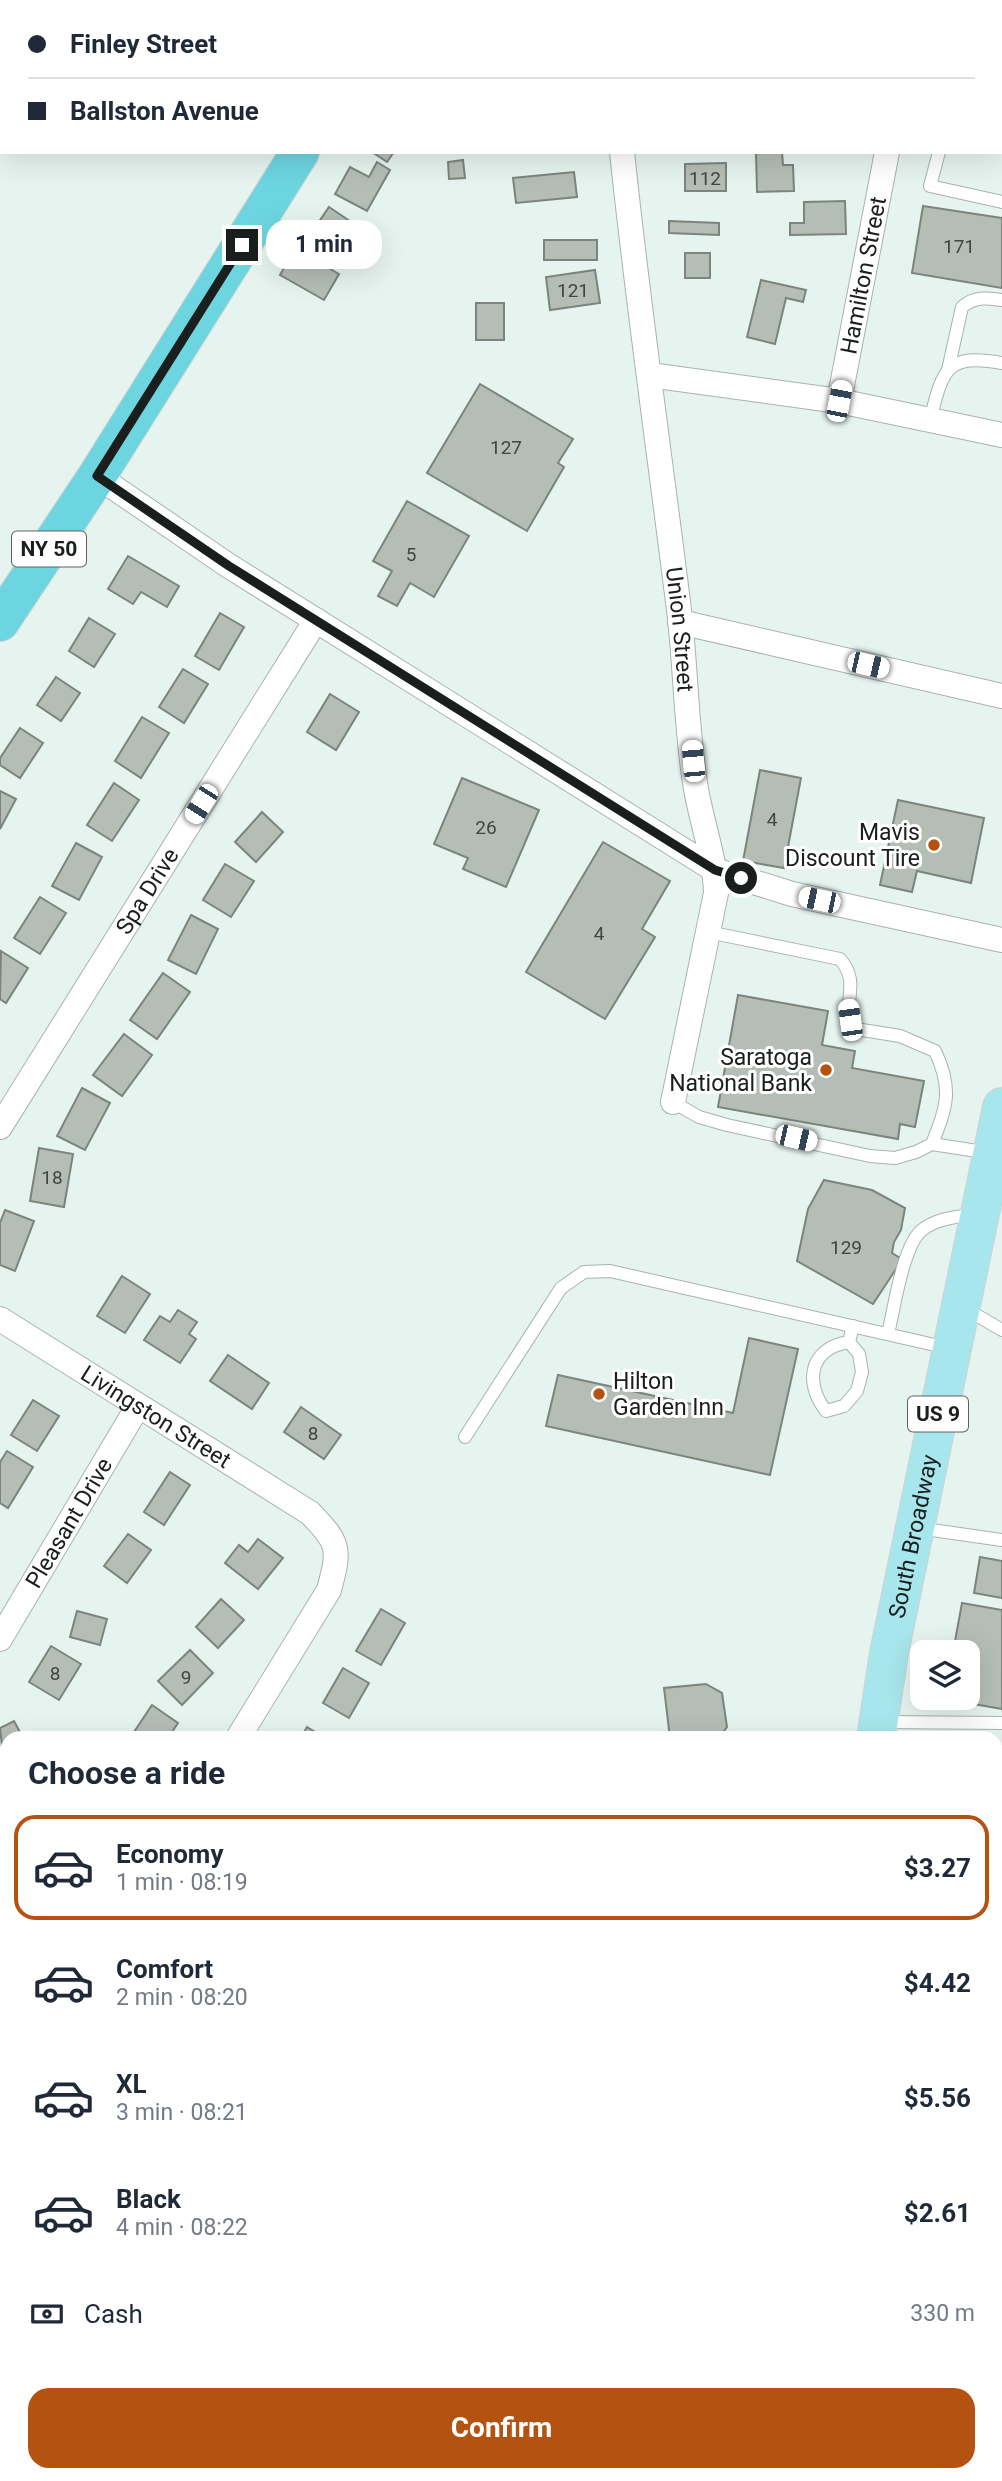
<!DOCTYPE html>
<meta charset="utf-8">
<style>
:root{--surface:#fff;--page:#f6f6f7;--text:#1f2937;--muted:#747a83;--line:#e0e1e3;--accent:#b45311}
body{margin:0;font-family:Roboto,sans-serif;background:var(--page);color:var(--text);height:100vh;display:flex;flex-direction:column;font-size:26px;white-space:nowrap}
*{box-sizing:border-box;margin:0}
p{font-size:23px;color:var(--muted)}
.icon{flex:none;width:38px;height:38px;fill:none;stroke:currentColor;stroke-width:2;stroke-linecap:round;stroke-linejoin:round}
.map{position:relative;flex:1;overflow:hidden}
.drawer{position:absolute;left:0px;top:1731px;width:1003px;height:751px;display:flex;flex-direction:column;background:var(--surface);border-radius:21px 21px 0 0;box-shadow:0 7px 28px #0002}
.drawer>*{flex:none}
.hud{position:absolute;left:0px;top:0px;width:1003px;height:154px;box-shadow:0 7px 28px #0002;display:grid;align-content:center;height:154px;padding:0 28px;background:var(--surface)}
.fabs{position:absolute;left:910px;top:1640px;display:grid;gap:14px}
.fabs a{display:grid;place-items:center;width:70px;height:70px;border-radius:14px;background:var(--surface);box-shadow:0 7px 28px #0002;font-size:35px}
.end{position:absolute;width:32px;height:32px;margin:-16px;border:9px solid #1a1e1d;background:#fff;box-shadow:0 0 0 4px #fff}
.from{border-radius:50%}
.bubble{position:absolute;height:49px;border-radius:21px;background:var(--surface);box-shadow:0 7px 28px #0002;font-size:23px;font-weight:700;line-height:49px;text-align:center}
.car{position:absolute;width:21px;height:42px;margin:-21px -10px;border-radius:9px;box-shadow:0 0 5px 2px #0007;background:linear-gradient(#fff 24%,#345 0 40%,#fff 0 76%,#345 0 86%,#fff 0)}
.hud b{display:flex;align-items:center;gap:24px;height:66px;font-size:26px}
.hud b+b{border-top:2px solid var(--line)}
.hud i{width:18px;height:18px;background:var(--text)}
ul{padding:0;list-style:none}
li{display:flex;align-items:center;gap:21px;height:105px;margin:0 14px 10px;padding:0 14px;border:4px solid transparent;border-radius:21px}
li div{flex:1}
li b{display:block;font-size:26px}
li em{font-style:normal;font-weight:700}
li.current{border-color:var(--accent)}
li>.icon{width:63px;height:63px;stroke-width:1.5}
h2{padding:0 28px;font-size:32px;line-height:84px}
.pay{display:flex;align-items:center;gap:18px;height:77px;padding:0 28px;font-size:26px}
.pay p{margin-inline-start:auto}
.button{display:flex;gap:14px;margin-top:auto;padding:14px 28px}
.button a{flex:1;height:80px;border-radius:21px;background:var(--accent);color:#fff;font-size:28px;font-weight:700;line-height:80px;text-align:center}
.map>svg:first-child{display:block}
</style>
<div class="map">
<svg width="1002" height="2481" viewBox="0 0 1002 2481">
<rect width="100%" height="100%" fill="#e6f4f0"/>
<g fill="#bdcea5">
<path d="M1002,1766V2481H975L974,2475L996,2474V1767Z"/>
<path d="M0,2028L7,2033V2474H884L885,2481H0Z"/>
</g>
<g fill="#b4bdb6" stroke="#7b847d" stroke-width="2">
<rect x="510" y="0" width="64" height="2"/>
<path d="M372,152H394L387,162Z"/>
<path d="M782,152L783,165H793L794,191L757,192L756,153Z"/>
<path d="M463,160L465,178L449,179L448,162Z"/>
<path d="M377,162L390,170L367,211L335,194L350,167L369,177Z"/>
<path d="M726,163V191H685V164Z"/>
<path d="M574,172L577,197L516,203L513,178Z"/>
<path d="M845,201L846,234L790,235V223H804V202Z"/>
<path d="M923,206L1002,218V288L912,273Z"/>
<path d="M329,207L366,232L348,257L312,232Z"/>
<path d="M669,221L719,223V235L669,233Z"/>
<rect x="544" y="240" width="53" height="20"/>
<path d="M295,249L339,274L324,300L280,275Z"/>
<rect x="685" y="253" width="25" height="25"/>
<path d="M595,270L600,303L550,310L546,277Z"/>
<path d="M761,280L806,290L803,302L786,298L775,344L747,337Z"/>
<rect x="476" y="303" width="28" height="37"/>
<path d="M480,384L573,439L558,463L564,467L527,531L427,473Z"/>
<path d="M407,501L469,536L434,597L410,583L397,606L378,596L392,571L373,561Z"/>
<path d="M128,556L179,586L167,607L141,592L133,604L108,589Z"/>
<path d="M220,613L244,627L219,670L195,656Z"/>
<path d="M89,618L115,634L94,667L69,651Z"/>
<path d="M183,669L208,684L184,723L159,707Z"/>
<path d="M56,677L80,693L61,721L37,705Z"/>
<path d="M330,694L359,712L336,750L307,732Z"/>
<path d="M142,717L169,733L141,778L115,761Z"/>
<path d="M20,728L43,743L20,778L0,765V758Z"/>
<path d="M760,770L801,778L784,868L743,861Z"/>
<path d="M462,778L539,810L506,887L463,869L468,858L434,844Z"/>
<path d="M114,783L139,800L112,841L87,825Z"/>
<path d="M0,791L16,799L0,829Z"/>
<path d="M898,800L984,818L971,883L917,871L912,892L880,885Z"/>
<path d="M262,812L283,832L256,862L235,842Z"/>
<path d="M603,842L670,881L642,929L655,937L605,1019L526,972Z"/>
<path d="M76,843L102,857L79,900L52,886Z"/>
<path d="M225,864L254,881L231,917L203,900Z"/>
<path d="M40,897L66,913L40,954L14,938Z"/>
<path d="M191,915L218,929L196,974L168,960Z"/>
<path d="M1,951L28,968L6,1003L0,999Z"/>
<path d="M163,973L190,992L157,1039L130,1020Z"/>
<path d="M738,995L828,1011L822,1045L855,1051L852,1068L924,1081L915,1127L900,1124L898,1139L718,1107Z"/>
<path d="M124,1034L152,1055L122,1096L93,1075Z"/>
<path d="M82,1088L110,1103L85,1150L57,1136Z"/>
<path d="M39,1148L73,1154L64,1207L30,1201Z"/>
<path d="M824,1180L872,1190L905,1208L901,1230L894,1242L892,1253L900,1258L898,1266L873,1304L797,1261L808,1209Z"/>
<path d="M5,1210L34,1221L15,1271L0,1265V1223Z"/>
<path d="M122,1276L150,1294L125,1333L97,1316Z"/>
<path d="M178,1310L197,1322L189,1334L196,1339L180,1363L144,1340L160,1316L170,1322Z"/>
<path d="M749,1338L798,1349L770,1475L546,1426L558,1375L733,1413Z"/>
<path d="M228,1355L269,1383L252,1409L210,1381Z"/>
<path d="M33,1400L59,1416L37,1451L11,1435Z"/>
<path d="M301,1407L341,1435L324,1459L284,1432Z"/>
<path d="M7,1451L33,1467L8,1508L0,1503V1462Z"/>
<path d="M170,1472L190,1485L164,1525L144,1512Z"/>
<path d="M128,1534L151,1550L127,1583L104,1566Z"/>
<path d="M258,1539L283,1558L258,1589L225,1563L239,1545L248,1552Z"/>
<path d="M980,1557L1002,1561V1598L974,1593Z"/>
<path d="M221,1599L244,1620L218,1648L196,1627Z"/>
<path d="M962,1603L1002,1610V1709L945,1699L946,1698H968V1652H953Z"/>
<path d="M381,1609L405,1623L381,1665L356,1651Z"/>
<path d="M77,1611L107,1619L100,1645L70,1637Z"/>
<path d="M51,1646L81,1664L59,1700L29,1682Z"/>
<path d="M190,1650L213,1673L182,1705L158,1681Z"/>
<path d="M343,1668L369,1683L349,1718L323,1703Z"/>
<path d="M706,1684L722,1693L727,1727L719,1738H670L664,1688Z"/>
<path d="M152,1705L178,1723L168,1738H130Z"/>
<path d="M14,1721L22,1736L7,1738V1744L2,1746L0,1728Z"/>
<path d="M307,1727L325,1738H301Z"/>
<path d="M0,1793L7,1797L6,1817L0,1813Z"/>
<path d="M7,1893V1927L0,1924V1906Z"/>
<rect x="371" y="2474" width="70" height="7"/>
<path d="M534,2474H607L608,2481H535Z"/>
</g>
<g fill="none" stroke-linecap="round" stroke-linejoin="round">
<defs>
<g id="lane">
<path d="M338,0L340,2"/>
<path d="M468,0V2"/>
<path d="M605,0V2"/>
<path d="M671,0V2"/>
<path d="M778,0V2"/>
<path d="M67,2V0"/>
<path d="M0,6L2,7"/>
<path d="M1001,127H1002"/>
<path d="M0,130L2,127"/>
<path d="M939,152L930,186L1002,202"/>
<path d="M948,370L962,307C975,296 986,298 1002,300"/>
<path d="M930,420C943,370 945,353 1002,363"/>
<path d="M708,932L840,959C863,986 838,1002 856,1029L900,1036L935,1051C953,1089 947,1106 932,1144"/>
<path d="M673,1102L699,1117L727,1125L870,1156L895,1158L916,1152L932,1144L990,1153"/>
<path d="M966,1309L1002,1330"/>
<path d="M888,1334C894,1309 903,1245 922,1230C937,1218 957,1217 975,1214"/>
<path d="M849,1342C809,1348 804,1383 826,1411L844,1406L857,1391L862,1372L859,1354L849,1342L853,1326"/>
<path d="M465,1437L561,1288L584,1272L610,1271L948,1348"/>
<path d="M918,1528L1002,1540"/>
<path d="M883,1722L1002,1723"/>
<path d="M734,2474L736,2481"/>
<path d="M625,2481L628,2474"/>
<path d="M829,2481L896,2474"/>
</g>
<g id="street">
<path d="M227,0L231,2"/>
<path id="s1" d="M622,152C638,305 660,457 679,610C686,669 686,730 696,789C702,824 715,857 716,893L673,1102"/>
<path d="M650,375L839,401L1002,435"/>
<path id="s2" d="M839,401L887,152"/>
<path d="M97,476L229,566L715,870L792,894L1002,940"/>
<path d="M680,622L1002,696"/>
<path id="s3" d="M0,1127L316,620"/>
<path id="s4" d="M0,1319L310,1513C340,1544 340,1549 329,1590L238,1738"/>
<path id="s5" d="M0,1639L138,1406"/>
</g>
<g id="secondary">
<path d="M899,2L911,0"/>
<path d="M0,1988L7,1992"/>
</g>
<g id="primary">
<path id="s6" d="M876,1738L889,1653L1002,1107"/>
<path d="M915,2474L916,2481"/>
<path d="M954,2474L955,2481"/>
</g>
<g id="highway">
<path d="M406,2L408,0"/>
<path d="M0,622L97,476L300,152"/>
</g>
</defs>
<use href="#lane" stroke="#a7b3b0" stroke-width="14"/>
<use href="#street" stroke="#a7b3b0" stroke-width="26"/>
<use href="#secondary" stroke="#a7b3b0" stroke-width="37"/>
<use href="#primary" stroke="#d1d2d2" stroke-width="40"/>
<use href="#highway" stroke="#d1d2d2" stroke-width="40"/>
<path stroke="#868f8d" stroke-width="3.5" stroke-dasharray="3.5 3.5" stroke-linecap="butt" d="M266,2481L272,2474"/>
<use href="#lane" stroke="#fff" stroke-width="12"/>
<use href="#street" stroke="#fff" stroke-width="24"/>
<use href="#secondary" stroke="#fff" stroke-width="35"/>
<use href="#primary" stroke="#a7e6ec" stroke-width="38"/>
<use href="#highway" stroke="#6dd5e0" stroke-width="38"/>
</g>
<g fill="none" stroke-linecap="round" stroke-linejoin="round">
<path stroke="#1a1e1d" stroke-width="9" d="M242,245L97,476L229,566L715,870L741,878"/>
</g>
<g fill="#b45311" stroke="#fff" stroke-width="2.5">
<circle cx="934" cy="845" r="7"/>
<circle cx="826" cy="1070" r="7"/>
<circle cx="599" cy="1394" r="7"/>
</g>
<g text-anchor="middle" stroke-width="6" stroke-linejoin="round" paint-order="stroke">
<g font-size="19" fill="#404643">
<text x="705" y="185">112</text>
<text x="959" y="253">171</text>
<text x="573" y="297">121</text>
<text x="506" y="454">127</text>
<text x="411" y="561">5</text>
<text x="772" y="826">4</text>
<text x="486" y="834">26</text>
<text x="599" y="940">4</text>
<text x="52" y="1184">18</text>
<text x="846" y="1254">129</text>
<text x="313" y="1440">8</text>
<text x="55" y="1680">8</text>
<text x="186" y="1684">9</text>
</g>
<g fill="#fff" stroke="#5f6261" stroke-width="2">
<rect x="12" y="531.5" width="74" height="35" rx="5"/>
<rect x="908" y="1396.5" width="60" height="35" rx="5"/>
</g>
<g font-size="21" font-weight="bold" fill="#1a1e1d">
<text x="49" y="556">NY 50</text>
<text x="938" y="1421">US 9</text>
</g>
<g font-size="23" fill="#1a1e1d" stroke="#fff">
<text dy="8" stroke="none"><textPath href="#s2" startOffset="128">Hamilton Street</textPath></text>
<text dy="8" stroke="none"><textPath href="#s1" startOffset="481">Union Street</textPath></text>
<text dy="8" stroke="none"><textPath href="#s3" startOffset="278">Spa Drive</textPath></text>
<text dy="8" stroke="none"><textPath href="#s4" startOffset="184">Livingston Street</textPath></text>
<text dy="8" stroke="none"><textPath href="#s5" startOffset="135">Pleasant Drive</textPath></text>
<text dy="8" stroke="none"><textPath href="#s6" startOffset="205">South Broadway</textPath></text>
</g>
<g font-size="23" fill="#1a1e1d" stroke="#fff" text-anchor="end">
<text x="920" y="840">Mavis<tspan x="920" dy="26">Discount Tire</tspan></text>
<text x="812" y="1065">Saratoga<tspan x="812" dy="26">National Bank</tspan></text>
<text x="613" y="1389" text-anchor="start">Hilton<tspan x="613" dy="26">Garden Inn</tspan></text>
</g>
</g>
</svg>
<div class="fabs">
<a><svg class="icon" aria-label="layers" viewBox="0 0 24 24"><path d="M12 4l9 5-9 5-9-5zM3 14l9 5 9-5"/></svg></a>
</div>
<i class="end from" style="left:741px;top:878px"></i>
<i class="end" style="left:242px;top:245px"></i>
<div class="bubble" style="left:266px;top:220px;width:116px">1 min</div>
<i class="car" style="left:839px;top:401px;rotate:11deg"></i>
<i class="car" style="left:868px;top:665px;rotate:103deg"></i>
<i class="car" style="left:693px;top:761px;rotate:355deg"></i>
<i class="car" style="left:201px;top:804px;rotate:212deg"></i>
<i class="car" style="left:819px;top:900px;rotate:282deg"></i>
<i class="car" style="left:850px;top:1020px;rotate:352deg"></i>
<i class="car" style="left:796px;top:1138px;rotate:103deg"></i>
<div class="hud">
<b><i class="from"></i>Finley Street</b>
<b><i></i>Ballston Avenue</b>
</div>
<section class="drawer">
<h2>Choose a ride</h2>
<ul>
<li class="current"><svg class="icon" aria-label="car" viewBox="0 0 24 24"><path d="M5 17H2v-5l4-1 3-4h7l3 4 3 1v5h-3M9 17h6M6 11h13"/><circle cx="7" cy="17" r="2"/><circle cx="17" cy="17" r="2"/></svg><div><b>Economy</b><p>1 min · 08:19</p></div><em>$3.27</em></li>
<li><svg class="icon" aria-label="car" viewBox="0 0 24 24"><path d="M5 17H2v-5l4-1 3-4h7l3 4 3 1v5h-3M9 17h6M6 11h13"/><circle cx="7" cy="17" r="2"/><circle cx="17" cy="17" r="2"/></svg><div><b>Comfort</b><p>2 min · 08:20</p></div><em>$4.42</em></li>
<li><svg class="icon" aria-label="car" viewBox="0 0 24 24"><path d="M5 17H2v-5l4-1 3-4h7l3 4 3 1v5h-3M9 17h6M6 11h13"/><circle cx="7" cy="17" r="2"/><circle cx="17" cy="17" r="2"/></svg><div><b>XL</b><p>3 min · 08:21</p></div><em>$5.56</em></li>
<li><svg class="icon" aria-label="car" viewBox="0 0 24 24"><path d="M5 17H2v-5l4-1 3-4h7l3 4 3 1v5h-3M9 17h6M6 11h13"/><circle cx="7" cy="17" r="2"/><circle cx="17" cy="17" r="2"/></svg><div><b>Black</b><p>4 min · 08:22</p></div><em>$2.61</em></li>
</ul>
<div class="pay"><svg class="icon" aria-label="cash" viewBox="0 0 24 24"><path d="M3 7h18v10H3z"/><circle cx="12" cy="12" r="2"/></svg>Cash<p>330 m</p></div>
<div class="button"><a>Confirm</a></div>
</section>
</div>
